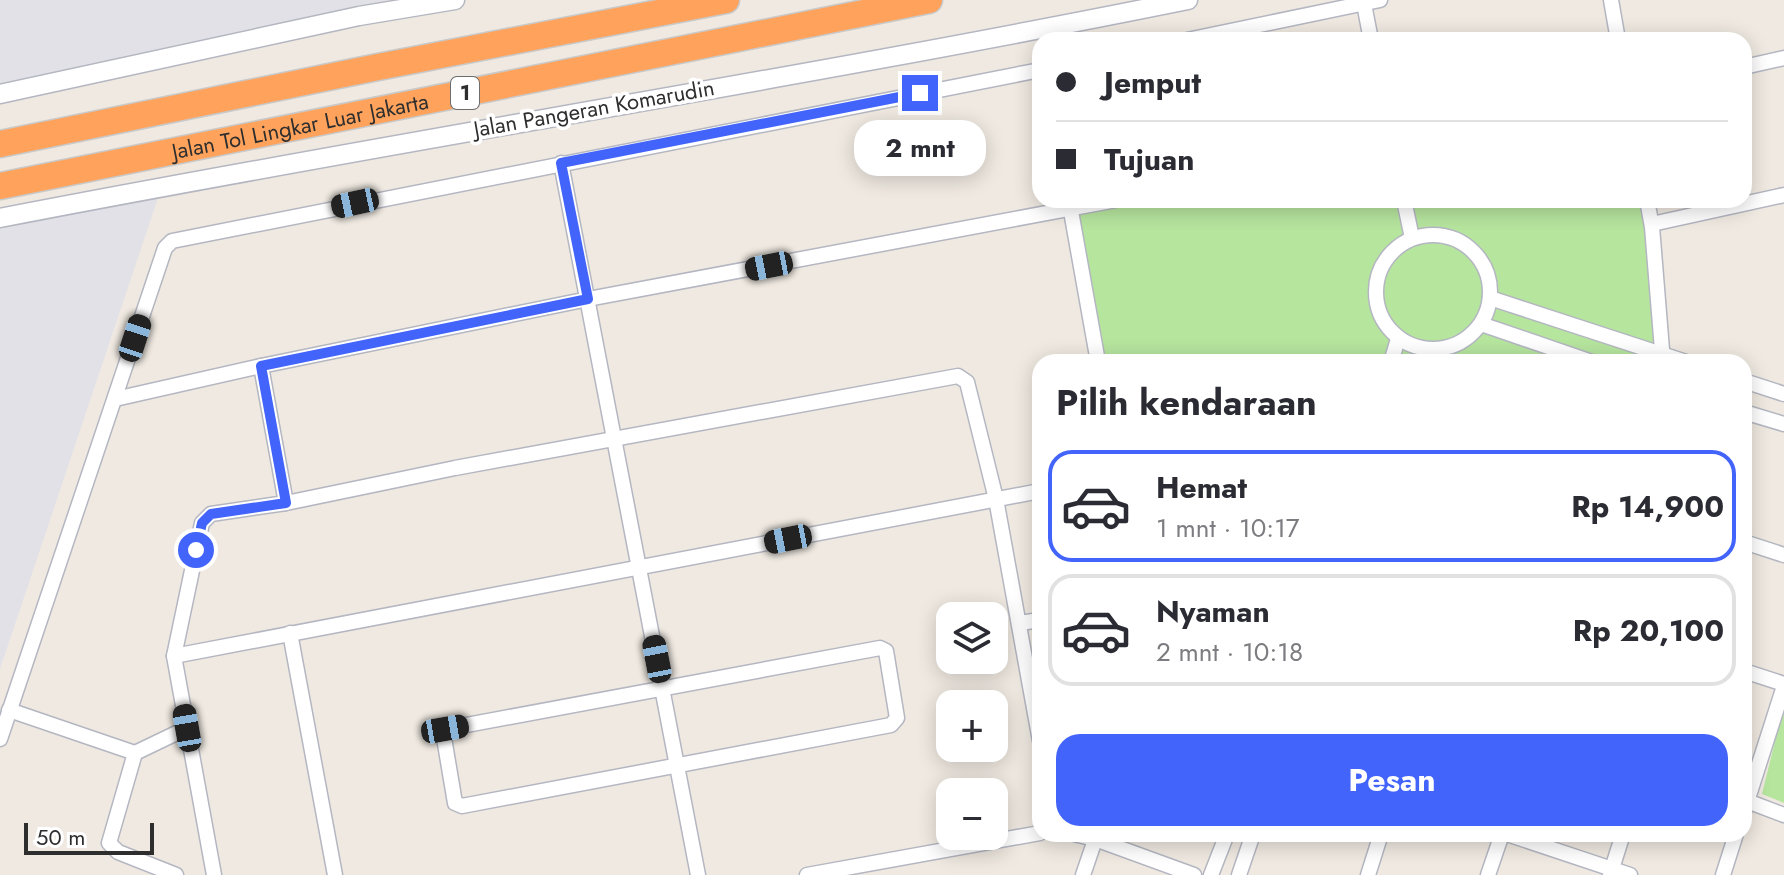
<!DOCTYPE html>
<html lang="id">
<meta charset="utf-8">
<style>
:root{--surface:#fff;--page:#f2f2f3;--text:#2b2b33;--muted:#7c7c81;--line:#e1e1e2;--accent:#4264fb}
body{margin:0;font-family:Jost,sans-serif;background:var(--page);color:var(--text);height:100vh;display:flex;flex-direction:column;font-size:30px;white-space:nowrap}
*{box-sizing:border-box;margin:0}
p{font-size:26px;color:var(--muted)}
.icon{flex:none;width:44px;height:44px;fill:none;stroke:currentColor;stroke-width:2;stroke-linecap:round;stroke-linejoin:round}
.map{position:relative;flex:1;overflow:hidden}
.details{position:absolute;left:1032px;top:354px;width:720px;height:488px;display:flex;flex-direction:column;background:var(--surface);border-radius:24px;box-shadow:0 4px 20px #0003}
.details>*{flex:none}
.top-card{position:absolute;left:1032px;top:32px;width:720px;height:176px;border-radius:24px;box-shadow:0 4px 20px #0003;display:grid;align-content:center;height:176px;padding:0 24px;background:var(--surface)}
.buttons{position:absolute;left:936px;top:602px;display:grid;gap:16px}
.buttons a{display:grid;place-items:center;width:72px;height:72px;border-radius:16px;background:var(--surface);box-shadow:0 4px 20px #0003;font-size:40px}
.scale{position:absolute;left:24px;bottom:20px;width:130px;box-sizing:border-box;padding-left:8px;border:4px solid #2e2e2e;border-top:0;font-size:22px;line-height:28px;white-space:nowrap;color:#2e2e2e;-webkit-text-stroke:6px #fff;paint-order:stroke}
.end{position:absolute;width:36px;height:36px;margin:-18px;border:10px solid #4264fb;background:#fff;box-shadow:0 0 0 4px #fff}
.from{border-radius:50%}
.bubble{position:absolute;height:56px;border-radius:24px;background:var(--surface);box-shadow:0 4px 20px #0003;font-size:26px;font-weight:700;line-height:56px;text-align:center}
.car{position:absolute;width:24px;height:48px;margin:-24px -12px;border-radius:10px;box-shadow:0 0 6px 2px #0007;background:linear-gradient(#222 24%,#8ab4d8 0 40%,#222 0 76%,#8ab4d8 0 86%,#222 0)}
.top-card b{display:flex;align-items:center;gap:28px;height:76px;font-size:30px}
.top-card b+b{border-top:2px solid var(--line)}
.top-card i{width:20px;height:20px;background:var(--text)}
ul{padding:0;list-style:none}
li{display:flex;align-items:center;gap:24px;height:112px;margin:0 16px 12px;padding:0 8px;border:4px solid var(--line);border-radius:24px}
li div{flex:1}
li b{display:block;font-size:30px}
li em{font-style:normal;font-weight:700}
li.active{border-color:var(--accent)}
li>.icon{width:72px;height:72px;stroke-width:1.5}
h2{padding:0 24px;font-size:36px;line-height:96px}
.primary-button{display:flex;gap:16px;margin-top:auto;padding:16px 24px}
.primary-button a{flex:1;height:92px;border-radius:24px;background:var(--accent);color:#fff;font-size:32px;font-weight:700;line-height:92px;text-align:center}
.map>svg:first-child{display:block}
</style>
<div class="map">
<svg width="1784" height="875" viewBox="0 0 1784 875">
<rect width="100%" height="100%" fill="#efe9e1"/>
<g fill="#e3e1e8">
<path d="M0,0H388L0,96Z"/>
<path d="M163,183L0,669V211Z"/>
</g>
<g fill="#b6e59e">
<path d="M1116,200H1643L1663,362H1098L1071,210Z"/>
<path d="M1784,705V803L1762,794Z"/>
</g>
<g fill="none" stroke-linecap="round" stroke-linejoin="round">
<defs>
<g id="minor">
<path d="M1611,0L1618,40"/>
<path d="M1364,4L1371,40"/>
<path d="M1187,40L1380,0"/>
<path d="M1744,67L1784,58"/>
<path d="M561,163L698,875"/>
<path d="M1069,200L1098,362"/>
<path d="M1404,200L1412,238"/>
<path d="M1647,200L1652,227L1663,362"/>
<path d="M1652,224L1784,195"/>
<circle cx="1433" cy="292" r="57"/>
<path d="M1490,298L1686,362"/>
<path d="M1481,324L1592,362"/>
<path d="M1391,362L1398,339"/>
<path d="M261,366L286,503"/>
<path d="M1744,381L1784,394"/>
<path d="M115,399L261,366L588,299L1116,200"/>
<path d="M1744,412L1784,424"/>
<path d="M1744,542L1784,555"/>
<path d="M1020,623L1040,620"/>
<path d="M290,633L335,875"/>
<path d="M880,648L886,651L897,718L891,725L462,806L455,803L443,732L445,729Z"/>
<path d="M174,656L202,523L211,514L286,503L455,468L958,376L967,382L996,499L1040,741"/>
<path d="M1744,671L1784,684"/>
<path d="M9,710L135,753L187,728"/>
<path d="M0,739L165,248L172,241L1040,70"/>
<path d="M135,753L109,843L118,852L176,875"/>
<path d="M1747,801L1784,815"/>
<path d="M1744,811L1784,686"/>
<path d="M1074,834L1095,839L1194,875"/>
<path d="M1507,834L1630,875"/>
<path d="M214,875L174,656L1040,491"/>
<path d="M807,875L1040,833"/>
<path d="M1083,875L1097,834"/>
<path d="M1211,875L1227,834"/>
<path d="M1239,875L1253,834"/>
<path d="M1368,875L1381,834"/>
<path d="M1488,875L1502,834"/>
<path d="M1610,875L1623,834"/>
<path d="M1723,875L1736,834"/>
</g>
<g id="tertiary">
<path d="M0,94L359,16L455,0"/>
<path d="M0,218C395,141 793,80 1188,0"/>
</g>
<g id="motorway">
<path d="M0,144L378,67L726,0"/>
<path id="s1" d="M0,186L929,0"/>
</g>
</defs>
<use href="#minor" stroke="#b4b7c1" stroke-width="17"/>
<use href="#tertiary" stroke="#b4b7c1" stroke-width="21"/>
<use href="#motorway" stroke="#c9c9c9" stroke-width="29"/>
<use href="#minor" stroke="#fff" stroke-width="14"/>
<use href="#tertiary" stroke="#fff" stroke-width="18"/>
<use href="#motorway" stroke="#ffa35c" stroke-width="26"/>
</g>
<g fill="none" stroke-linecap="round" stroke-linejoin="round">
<path stroke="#4264fb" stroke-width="10" d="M196,550L202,523L211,514L286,503L261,366L588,299L561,163L920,93"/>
</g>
<g text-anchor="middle" stroke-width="7" stroke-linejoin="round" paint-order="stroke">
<rect fill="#fff" stroke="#6d6d6d" stroke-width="2" x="451" y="77" width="28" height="32" rx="6"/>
<g font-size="20" font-weight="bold" fill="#2e2e2e">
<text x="465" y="100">1</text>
</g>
<g font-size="22" fill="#2e2e2e" stroke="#fff">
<text transform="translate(594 108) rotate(-10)" y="8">Jalan Pangeran Komarudin</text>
<text dy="8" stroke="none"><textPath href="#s1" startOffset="306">Jalan Tol Lingkar Luar Jakarta</textPath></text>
</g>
</g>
</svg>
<div class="buttons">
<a><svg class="icon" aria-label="layers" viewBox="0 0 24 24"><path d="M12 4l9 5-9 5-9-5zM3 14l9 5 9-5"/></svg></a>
<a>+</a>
<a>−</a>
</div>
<div class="scale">50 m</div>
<i class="end from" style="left:196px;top:550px"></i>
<i class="end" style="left:920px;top:93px"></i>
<div class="bubble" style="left:854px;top:120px;width:132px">2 mnt</div>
<i class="car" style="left:355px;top:203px;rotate:258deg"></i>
<i class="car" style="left:769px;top:266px;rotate:259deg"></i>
<i class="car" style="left:135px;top:338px;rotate:18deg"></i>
<i class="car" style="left:788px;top:539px;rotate:259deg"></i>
<i class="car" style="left:657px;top:659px;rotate:349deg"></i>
<i class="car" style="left:187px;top:728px;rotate:350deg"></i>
<i class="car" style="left:445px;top:729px;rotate:80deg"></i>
<div class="top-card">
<b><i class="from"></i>Jemput</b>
<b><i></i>Tujuan</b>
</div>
<section class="details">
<h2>Pilih kendaraan</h2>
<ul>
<li class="active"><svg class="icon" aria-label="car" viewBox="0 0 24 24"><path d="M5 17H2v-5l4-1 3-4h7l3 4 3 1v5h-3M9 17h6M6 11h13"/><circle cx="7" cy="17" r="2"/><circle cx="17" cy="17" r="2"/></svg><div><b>Hemat</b><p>1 mnt · 10:17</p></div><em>Rp 14,900</em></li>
<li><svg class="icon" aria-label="car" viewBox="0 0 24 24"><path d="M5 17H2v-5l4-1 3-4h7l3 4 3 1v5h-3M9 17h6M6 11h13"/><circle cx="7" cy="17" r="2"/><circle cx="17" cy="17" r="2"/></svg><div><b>Nyaman</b><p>2 mnt · 10:18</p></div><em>Rp 20,100</em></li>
</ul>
<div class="primary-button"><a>Pesan</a></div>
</section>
</div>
